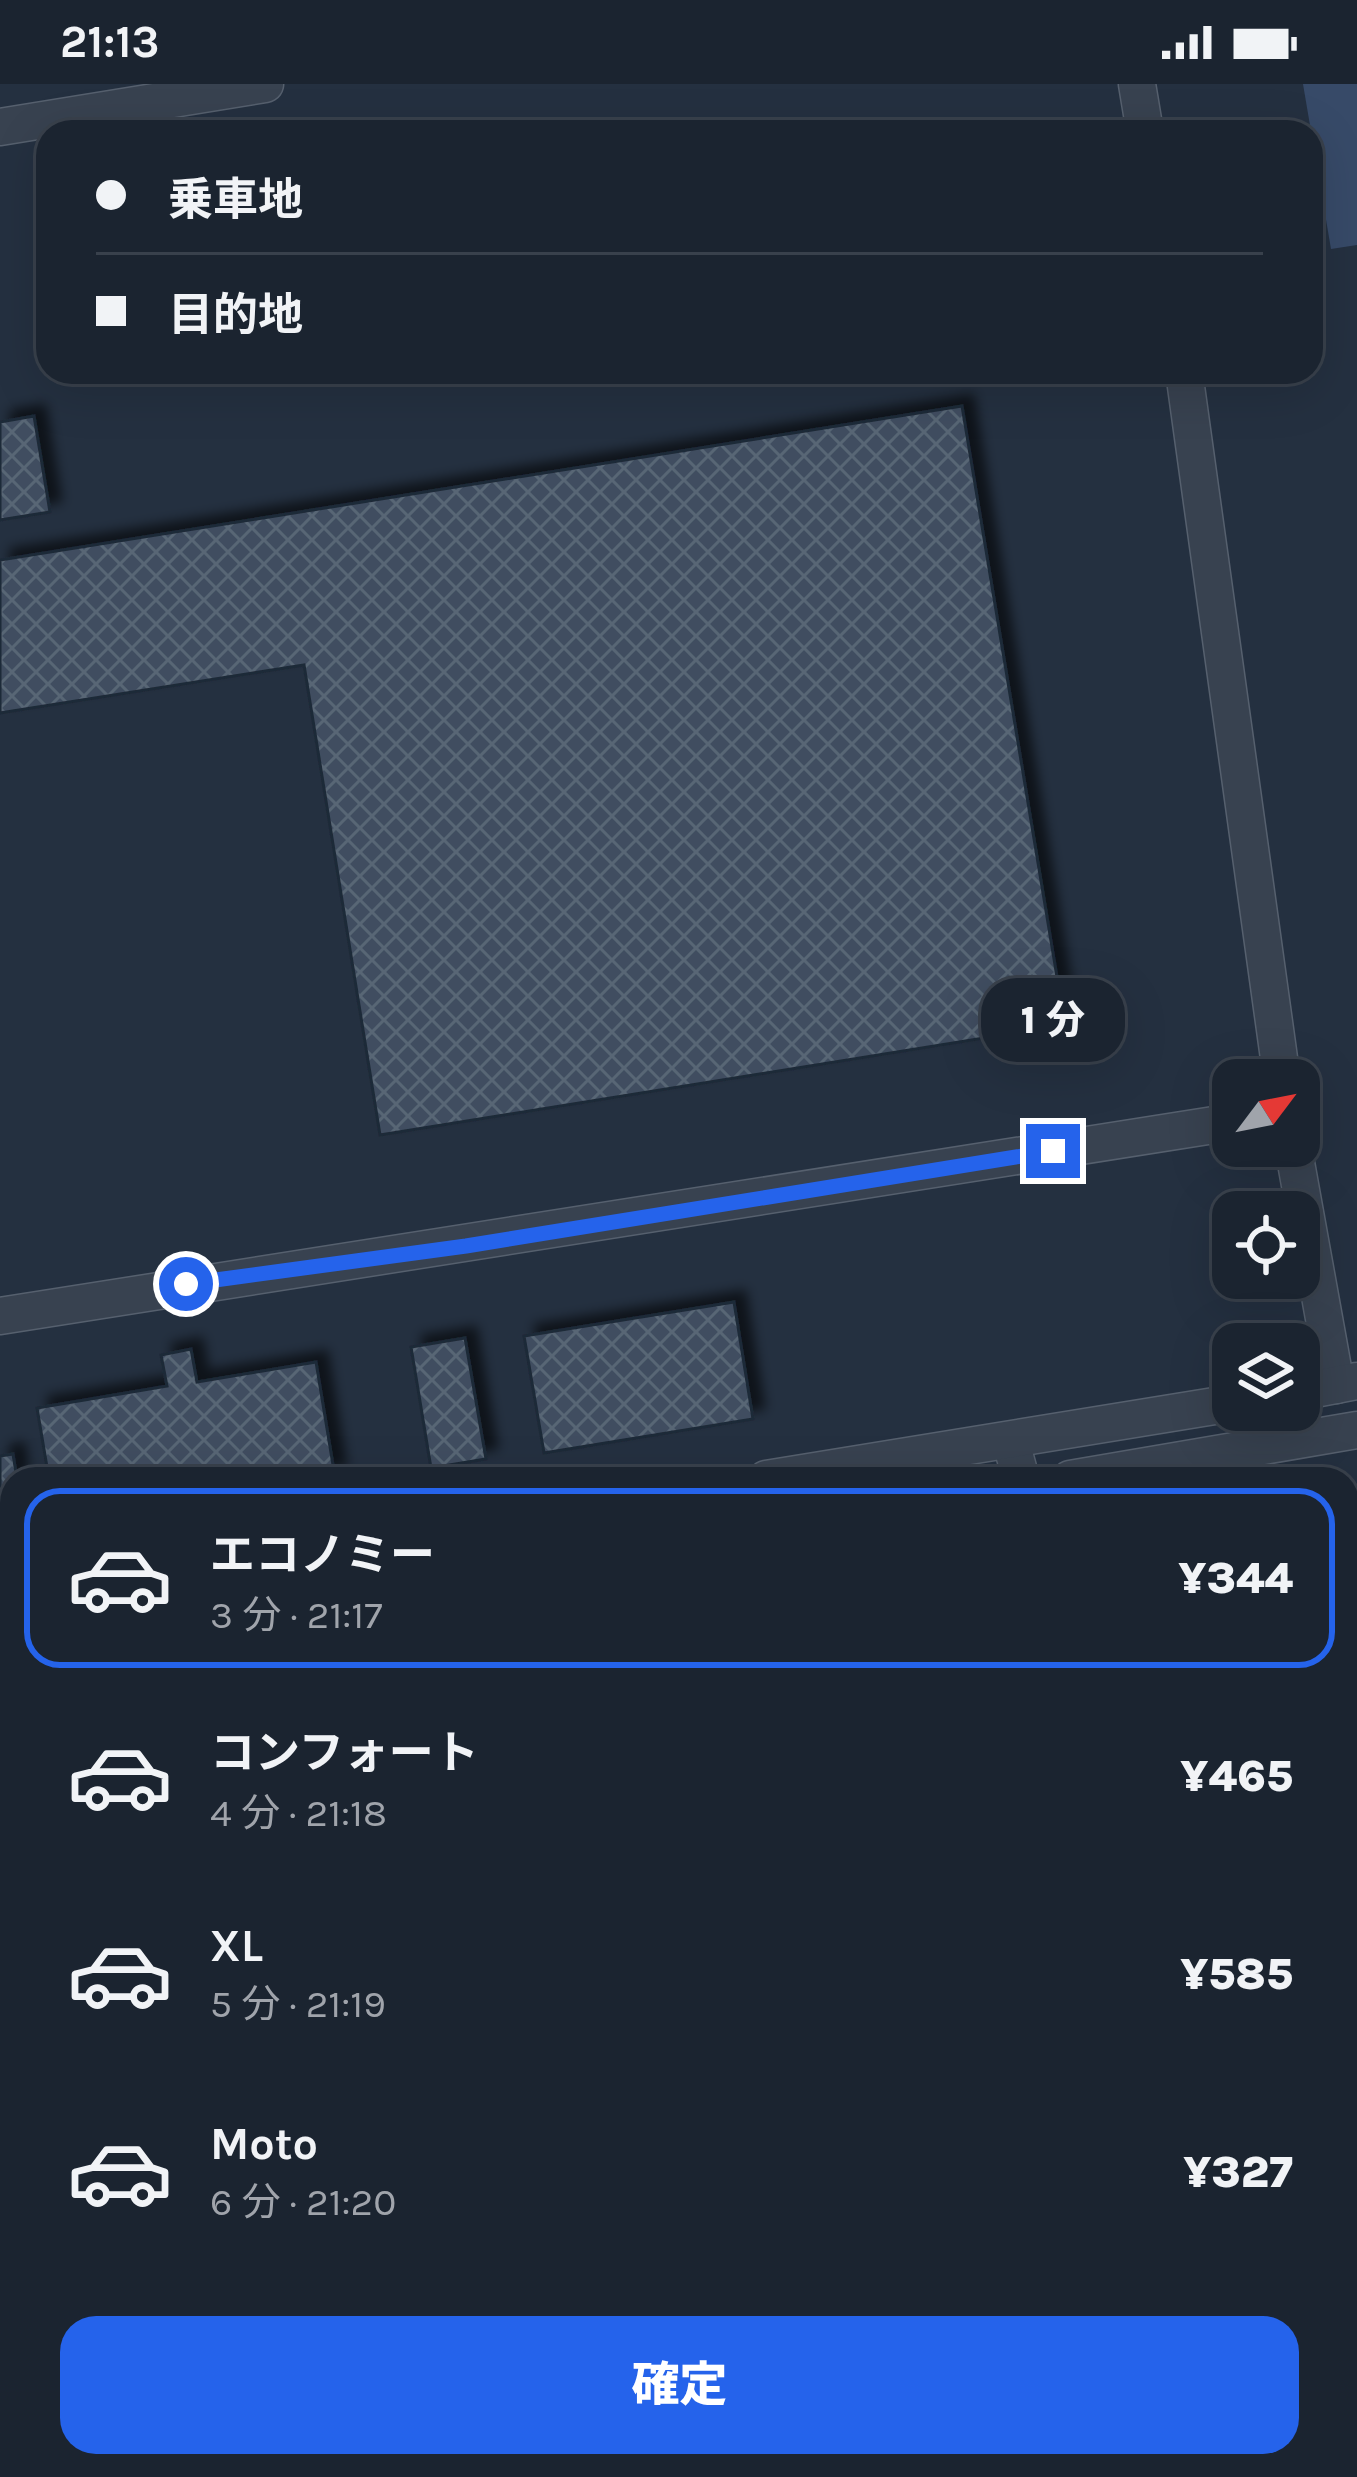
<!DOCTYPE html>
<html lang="ja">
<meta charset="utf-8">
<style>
:root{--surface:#1b2430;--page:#242c38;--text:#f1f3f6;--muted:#a0a4ab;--line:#39414c;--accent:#2563eb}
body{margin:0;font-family:Karla,"Noto Sans JP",sans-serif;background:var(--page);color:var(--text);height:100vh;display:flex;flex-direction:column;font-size:45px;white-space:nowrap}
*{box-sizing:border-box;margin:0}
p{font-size:39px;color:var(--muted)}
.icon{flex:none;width:66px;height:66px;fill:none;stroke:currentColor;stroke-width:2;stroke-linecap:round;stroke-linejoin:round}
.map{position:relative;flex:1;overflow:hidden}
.panel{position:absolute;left:0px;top:1383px;width:1359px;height:1011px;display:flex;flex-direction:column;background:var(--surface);border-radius:36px 36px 0 0;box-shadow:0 12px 48px #0002,0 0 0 3px var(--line)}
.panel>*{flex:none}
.hud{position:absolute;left:36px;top:36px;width:1287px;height:264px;border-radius:36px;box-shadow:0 12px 48px #0002,0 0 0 3px var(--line);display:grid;align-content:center;height:264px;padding:0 60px;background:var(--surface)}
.needle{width:78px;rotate:58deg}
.fabs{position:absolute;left:1212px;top:975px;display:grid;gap:24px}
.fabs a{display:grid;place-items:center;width:108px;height:108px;border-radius:24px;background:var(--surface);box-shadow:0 12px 48px #0002,0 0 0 3px var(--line);font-size:60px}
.end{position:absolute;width:54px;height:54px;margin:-27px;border:15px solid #2563eb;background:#fff;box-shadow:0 0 0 6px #fff}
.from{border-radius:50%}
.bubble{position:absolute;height:84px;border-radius:36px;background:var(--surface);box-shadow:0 12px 48px #0002,0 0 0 3px var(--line);font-size:39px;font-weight:800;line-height:84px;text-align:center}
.hud b{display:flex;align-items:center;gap:42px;height:114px;font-size:45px}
.hud b+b{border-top:3px solid var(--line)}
.hud i{width:30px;height:30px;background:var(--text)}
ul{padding:21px 0 0;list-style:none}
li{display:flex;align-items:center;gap:36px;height:180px;margin:0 24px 18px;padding:0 36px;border:6px solid transparent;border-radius:36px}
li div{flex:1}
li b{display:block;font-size:45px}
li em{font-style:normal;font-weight:800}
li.selected{border-color:var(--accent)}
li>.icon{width:108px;height:108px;stroke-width:1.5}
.button{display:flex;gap:24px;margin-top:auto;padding:24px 60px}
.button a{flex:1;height:138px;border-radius:36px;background:var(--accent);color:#fff;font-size:48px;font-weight:800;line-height:138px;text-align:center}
.status{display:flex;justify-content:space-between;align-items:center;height:84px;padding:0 60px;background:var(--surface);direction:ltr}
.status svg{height:33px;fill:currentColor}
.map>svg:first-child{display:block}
</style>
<div class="status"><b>21:13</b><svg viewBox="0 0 49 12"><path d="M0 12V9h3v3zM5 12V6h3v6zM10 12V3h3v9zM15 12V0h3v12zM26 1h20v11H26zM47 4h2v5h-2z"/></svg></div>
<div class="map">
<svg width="1357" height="2393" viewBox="0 0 1357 2393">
<defs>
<pattern id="building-cross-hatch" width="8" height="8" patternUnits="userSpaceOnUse" patternTransform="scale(3)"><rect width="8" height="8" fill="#3f4e60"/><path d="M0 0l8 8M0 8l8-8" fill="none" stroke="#586675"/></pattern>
<filter id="shadow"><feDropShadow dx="11" dy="-11" stdDeviation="6" flood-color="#0009"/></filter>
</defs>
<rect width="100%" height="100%" fill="#243040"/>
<path fill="#374a68" d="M1303,0H1357V161L1331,165Z"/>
<g fill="url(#building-cross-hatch)" stroke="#1f2937" stroke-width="3" filter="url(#shadow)">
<path d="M962,322L1065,941L380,1051L304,581L0,629V476Z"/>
<path d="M34,332L50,428L0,436V338Z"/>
<path d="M734,1218L753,1335L544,1369L524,1252Z"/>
<path d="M465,1254L486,1375L431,1384L411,1263Z"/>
<path d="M191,1265L197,1298L316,1278L335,1393L49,1395L37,1324L167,1302L161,1271Z"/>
<path d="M13,1370L17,1395H12V1452L0,1454V1372Z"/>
<path d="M1357,1493V1957L1349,1958L1347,1494Z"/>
<path d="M821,2382H936L937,2393H823Z"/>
<path d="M1247,2382H1325L1326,2393H1249Z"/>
</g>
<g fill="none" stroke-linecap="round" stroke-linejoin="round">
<defs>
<g id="minor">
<path d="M1137,0L1145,48"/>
<path d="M0,43L265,0"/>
<path d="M1184,288L1282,996"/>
<path d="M1293,1062L1336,1301"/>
<path d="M0,1232L1233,1038"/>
<path d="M1299,1308L1357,1297"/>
<path d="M1011,1358L1021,1395"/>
<path d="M766,1395L1233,1319"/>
<path d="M1070,1395L1357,1346"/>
<path d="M1347,1473L1357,1472"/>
<path d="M0,1511L12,1509"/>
<path d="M0,1561L12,1559"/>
<path d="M1347,1983L1352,2021"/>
<path d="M1177,2382L1179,2393"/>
</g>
</defs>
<use href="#minor" stroke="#56606e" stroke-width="39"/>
<use href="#minor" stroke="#384250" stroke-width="36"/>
<g stroke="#5a6677" stroke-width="9" stroke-dasharray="12 12" stroke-linecap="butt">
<path d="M0,1766L12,1775"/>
<path d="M133,2382L135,2393"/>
</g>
</g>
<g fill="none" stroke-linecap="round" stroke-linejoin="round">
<path stroke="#2563eb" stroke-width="15" d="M186,1200L466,1162L1053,1067"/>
</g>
</svg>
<div class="fabs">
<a><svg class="needle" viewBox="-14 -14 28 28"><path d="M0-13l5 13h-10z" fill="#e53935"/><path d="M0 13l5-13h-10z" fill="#a0a4ab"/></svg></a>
<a><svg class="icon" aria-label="locate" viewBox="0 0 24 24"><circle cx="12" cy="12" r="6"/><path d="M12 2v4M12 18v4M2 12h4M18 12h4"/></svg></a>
<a><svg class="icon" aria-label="layers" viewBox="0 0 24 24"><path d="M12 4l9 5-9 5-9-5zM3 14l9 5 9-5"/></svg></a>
</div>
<i class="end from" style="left:186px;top:1200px"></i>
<i class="end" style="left:1053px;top:1067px"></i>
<div class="bubble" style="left:981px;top:894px;width:144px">1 分</div>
<div class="hud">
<b><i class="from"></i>乗車地</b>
<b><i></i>目的地</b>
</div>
<section class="panel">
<ul>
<li class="selected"><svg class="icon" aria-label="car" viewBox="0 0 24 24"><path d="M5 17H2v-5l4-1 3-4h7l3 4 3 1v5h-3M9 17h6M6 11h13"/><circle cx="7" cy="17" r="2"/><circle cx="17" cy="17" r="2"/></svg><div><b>エコノミー</b><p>3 分 · 21:17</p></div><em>¥344</em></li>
<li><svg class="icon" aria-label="car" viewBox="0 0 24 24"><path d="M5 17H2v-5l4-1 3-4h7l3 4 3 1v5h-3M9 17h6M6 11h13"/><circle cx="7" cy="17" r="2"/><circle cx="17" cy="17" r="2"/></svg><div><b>コンフォート</b><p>4 分 · 21:18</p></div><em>¥465</em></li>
<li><svg class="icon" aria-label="car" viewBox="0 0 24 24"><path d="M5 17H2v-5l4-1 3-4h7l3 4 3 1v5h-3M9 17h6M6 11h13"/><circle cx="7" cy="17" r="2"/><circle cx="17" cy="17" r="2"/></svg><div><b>XL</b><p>5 分 · 21:19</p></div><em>¥585</em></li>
<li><svg class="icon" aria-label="car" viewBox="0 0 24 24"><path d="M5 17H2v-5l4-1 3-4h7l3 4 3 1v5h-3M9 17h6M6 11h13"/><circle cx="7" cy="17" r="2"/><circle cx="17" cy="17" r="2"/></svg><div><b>Moto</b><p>6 分 · 21:20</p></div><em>¥327</em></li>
</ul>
<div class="button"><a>確定</a></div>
</section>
</div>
